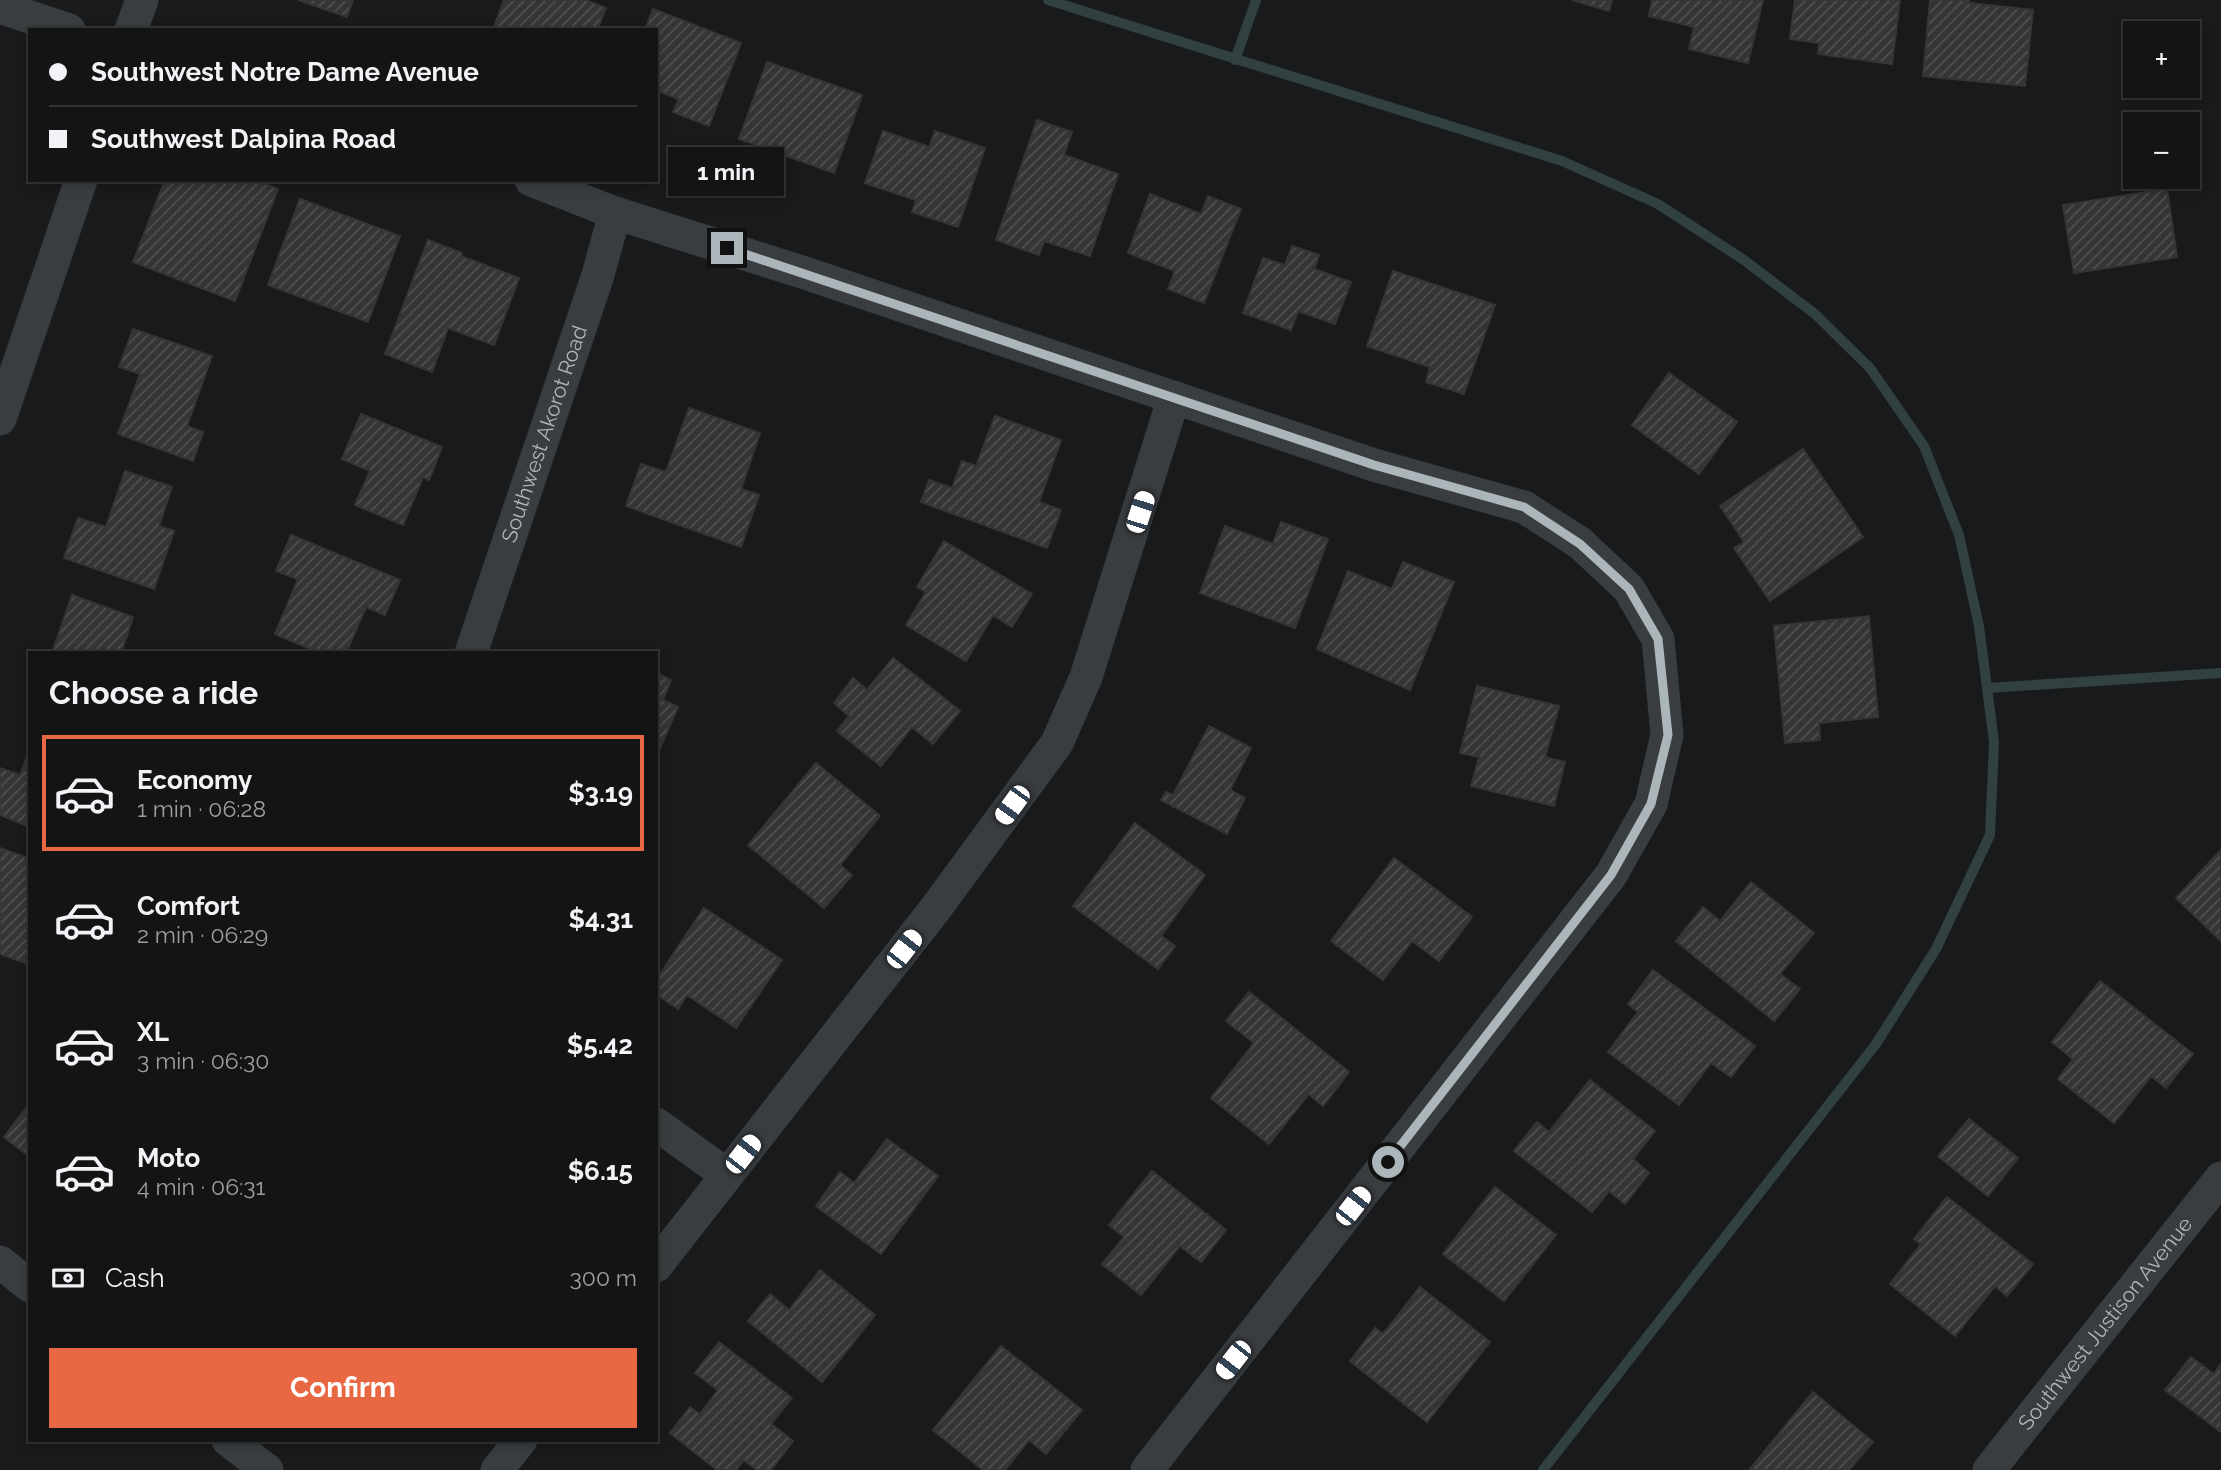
<!DOCTYPE html>
<meta charset="utf-8">
<style>
:root{--surface:#131414;--page:#1c1d1d;--text:#f1f3f6;--muted:#9d9ea0;--line:#323334;--accent:#e86843}
body{margin:0;font-family:Raleway,sans-serif;background:var(--page);color:var(--text);height:100vh;display:flex;flex-direction:column;font-size:26px;white-space:nowrap}
*{box-sizing:border-box;margin:0}
p{font-size:23px;color:var(--muted)}
.icon{flex:none;width:38px;height:38px;fill:none;stroke:currentColor;stroke-width:2;stroke-linecap:round;stroke-linejoin:round}
.map{position:relative;flex:1;overflow:hidden}
.details{position:absolute;left:28px;top:651px;width:630px;height:791px;display:flex;flex-direction:column;background:var(--surface);border-radius:0px;box-shadow:0 4px 10px #0003,0 0 0 2px var(--line)}
.details>*{flex:none}
.hud{position:absolute;left:28px;top:28px;width:630px;height:154px;border-radius:0px;box-shadow:0 4px 10px #0003,0 0 0 2px var(--line);display:grid;align-content:center;height:154px;padding:0 21px;background:var(--surface)}
.fabs{position:absolute;left:2123px;top:21px;display:grid;gap:14px}
.fabs a{display:grid;place-items:center;width:77px;height:77px;border-radius:0px;background:var(--surface);box-shadow:0 4px 10px #0003,0 0 0 2px var(--line);font-size:35px}
.end{position:absolute;width:32px;height:32px;margin:-16px;border:9px solid #acb6ba;background:#111;box-shadow:0 0 0 4px #111}
.from{border-radius:50%}
.bubble{position:absolute;height:49px;border-radius:0px;background:var(--surface);box-shadow:0 4px 10px #0003,0 0 0 2px var(--line);font-size:23px;font-weight:700;line-height:49px;text-align:center}
.car{position:absolute;width:21px;height:42px;margin:-21px -10px;border-radius:9px;box-shadow:0 0 5px 2px #0007;background:linear-gradient(#fff 24%,#345 0 40%,#fff 0 76%,#345 0 86%,#fff 0)}
.hud b{display:flex;align-items:center;gap:24px;height:66px;font-size:26px}
.hud b+b{border-top:2px solid var(--line)}
.hud i{width:18px;height:18px;background:var(--text)}
ul{padding:0;list-style:none}
li{display:flex;align-items:center;gap:21px;height:116px;margin:0 14px 10px;padding:0 7px;border:4px solid transparent;border-radius:0px}
li div{flex:1}
li b{display:block;font-size:26px}
li em{font-style:normal;font-weight:700}
li.on{border-color:var(--accent)}
li>.icon{width:63px;height:63px;stroke-width:1.5}
h2{padding:0 21px;font-size:32px;line-height:84px}
.pay{display:flex;align-items:center;gap:18px;height:77px;padding:0 21px;font-size:26px}
.pay p{margin-inline-start:auto}
.cta{display:flex;gap:14px;margin-top:auto;padding:14px 21px}
.cta a{flex:1;height:80px;border-radius:0px;background:var(--accent);color:#fff;font-size:28px;font-weight:700;line-height:80px;text-align:center}
.map>svg:first-child{display:block}
</style>
<div class="map">
<svg width="2221" height="1470" viewBox="0 0 2221 1470">
<defs>
<pattern id="building-hatch" width="6" height="6" patternUnits="userSpaceOnUse" patternTransform="scale(1.75)"><rect width="6" height="6" fill="#343537"/><path d="M-1 1l2-2M0 6l6-6M5 7l2-2" fill="none" stroke="#4f5052"/></pattern>
</defs>
<rect width="100%" height="100%" fill="#191a1b"/>
<g fill="none" stroke-linecap="round" stroke-linejoin="round">
<g stroke="#314040" stroke-width="10">
<path d="M1048,0L1562,161L1658,204L1744,260L1815,314L1870,368L1924,446L1959,535L1979,626L1994,742L1990,835L1936,949L1876,1044L1543,1470"/>
<path d="M1235,60L1256,0"/>
<path d="M1987,688L2221,673"/>
</g>
</g>
<g fill="url(#building-hatch)" stroke="#333537" stroke-width="2">
<path d="M298,0H353L347,17Z"/>
<path d="M504,0H586L606,8L597,30H493Z"/>
<path d="M1572,0H1612L1609,11Z"/>
<path d="M1652,0H1763L1748,63L1689,49L1694,27L1649,16Z"/>
<path d="M1795,0H1900L1892,64L1818,54L1819,43L1790,39Z"/>
<path d="M1930,0H1969V3L2033,10L2025,86L1923,76Z"/>
<path d="M653,9L741,43L709,126L673,112L679,99L656,90V30H645Z"/>
<path d="M767,62L862,95L834,173L739,139Z"/>
<path d="M1037,120L1072,132L1064,155L1118,174L1090,256L1044,241L1039,255L996,240Z"/>
<path d="M883,131L929,147L935,131L985,148L958,227L912,212L916,200L865,183Z"/>
<path d="M165,180H209L222,185L224,180H256L278,189L235,301L133,262Z"/>
<path d="M2167,189L2177,257L2074,273L2063,205Z"/>
<path d="M1150,194L1201,214L1208,196L1241,209L1204,303L1168,289L1175,271L1128,253Z"/>
<path d="M300,199L400,236L368,322L268,285Z"/>
<path d="M428,240L462,253L461,256L519,278L494,345L448,328L432,372L385,354Z"/>
<path d="M1292,246L1319,255L1314,269L1351,282L1335,324L1298,311L1291,330L1243,313L1263,258L1285,265Z"/>
<path d="M1393,271L1495,305L1464,394L1426,382L1430,367L1367,346Z"/>
<path d="M133,329L212,356L187,426L203,432L193,461L118,434L140,374L119,367Z"/>
<path d="M1669,373L1737,422L1699,474L1632,425Z"/>
<path d="M689,408L760,433L741,489L759,495L741,547L626,506L641,464L666,472Z"/>
<path d="M361,414L442,447L429,480L423,477L403,525L355,505L370,471L342,459Z"/>
<path d="M995,416L1061,440L1039,502L1061,510L1047,548L921,502L929,480L952,488L962,461L976,466Z"/>
<path d="M1803,449L1863,537L1770,601L1734,548L1744,542L1720,506Z"/>
<path d="M125,471L172,487L159,526L174,531L154,589L64,558L78,518L106,527Z"/>
<path d="M1281,522L1328,539L1295,628L1200,593L1225,526L1273,544Z"/>
<path d="M291,535L400,580L385,615L366,607L346,653H320L275,634L298,579L276,571Z"/>
<path d="M944,541L1032,594L1012,627L993,615L966,661L906,625L926,592L917,587Z"/>
<path d="M1403,562L1454,582L1410,690L1317,649L1348,571L1392,589Z"/>
<path d="M72,595L133,617L121,653H52Z"/>
<path d="M1869,616L1878,717L1819,723L1820,740L1785,743L1774,626Z"/>
<path d="M893,658L960,711L933,744L912,727L881,766L837,731L849,716L834,703L853,678L867,690Z"/>
<path d="M656,673L671,680L663,700L678,707L656,757Z"/>
<path d="M1477,686L1559,706L1545,757L1565,762L1554,806L1471,786L1479,757L1460,753Z"/>
<path d="M1209,726L1251,748L1230,790L1245,798L1227,834L1161,800L1166,792L1173,795Z"/>
<path d="M30,749V827L0,815V768L20,775Z"/>
<path d="M816,763L880,816L840,865L852,875L824,908L748,845Z"/>
<path d="M1135,823L1205,875L1161,936L1175,946L1158,969L1073,906Z"/>
<path d="M0,848L30,859V951L25,963L0,954Z"/>
<path d="M2221,850V941L2176,898Z"/>
<path d="M1394,858L1472,917L1439,961L1412,941L1383,980L1331,941Z"/>
<path d="M1751,882L1814,933L1780,974L1800,989L1774,1021L1676,941L1703,907L1720,921Z"/>
<path d="M704,908L782,960L736,1028L687,995L678,1009L656,994V980Z"/>
<path d="M1653,970L1755,1046L1731,1077L1711,1063L1679,1105L1608,1052L1638,1012L1628,1004Z"/>
<path d="M2100,981L2193,1054L2166,1088L2151,1076L2114,1123L2058,1079L2073,1059L2052,1042Z"/>
<path d="M1249,992L1349,1072L1323,1106L1309,1094L1269,1144L1211,1098L1254,1043L1226,1021Z"/>
<path d="M1590,1080L1655,1131L1633,1159L1649,1173L1625,1204L1609,1191L1592,1212L1514,1151L1537,1122L1549,1132Z"/>
<path d="M30,1103V1157L4,1137Z"/>
<path d="M1969,1119L2018,1158L1988,1196L1938,1156Z"/>
<path d="M887,1139L938,1176L881,1254L816,1206L840,1172L854,1183Z"/>
<path d="M1152,1171L1226,1230L1201,1262L1180,1246L1141,1295L1102,1264L1124,1237L1109,1225Z"/>
<path d="M1495,1187L1556,1235L1504,1301L1443,1254Z"/>
<path d="M1947,1197L2033,1264L2007,1296L1995,1286L1955,1336L1890,1284L1921,1244L1914,1239Z"/>
<path d="M820,1270L875,1315L822,1382L748,1321L770,1294L789,1310Z"/>
<path d="M1420,1287L1490,1342L1427,1422L1350,1361L1375,1328L1383,1334Z"/>
<path d="M719,1342L792,1398L771,1424L793,1441L771,1470H757L744,1460L736,1470H717L670,1433L690,1407L700,1414L718,1390L695,1373Z"/>
<path d="M1001,1346L1082,1410L1046,1454L1029,1440L1005,1470H983L933,1430Z"/>
<path d="M2191,1357L2214,1374L2221,1364V1432L2165,1390Z"/>
<path d="M1813,1392L1873,1442L1849,1470H1749Z"/>
</g>
<g fill="none" stroke-linecap="round" stroke-linejoin="round">
<g stroke="#3a3d40" stroke-width="33">
<path d="M0,7L69,30"/>
<path d="M131,30L142,0"/>
<path d="M531,180L615,213L805,273L1374,465L1524,507L1580,543L1629,589L1658,639L1667,735L1651,804L1611,875L1147,1470"/>
<path d="M0,419L81,180"/>
<path id="s1" d="M471,653L598,275L615,213"/>
<path d="M656,1124L727,1175"/>
<path d="M0,1262L30,1286"/>
<path d="M656,1266L936,908L1057,743L1086,677L1174,397"/>
<path d="M228,1440L267,1470"/>
<path d="M497,1470L521,1440"/>
<path id="s2" d="M1989,1470L2221,1178"/>
</g>
</g>
<g fill="none" stroke-linecap="round" stroke-linejoin="round">
<path stroke="#acb6ba" stroke-width="9" d="M727,248L1374,465L1524,507L1580,544L1629,589L1658,639L1668,735L1651,804L1611,875L1388,1162"/>
</g>
<g text-anchor="middle" stroke-width="7" stroke-linejoin="round" paint-order="stroke">
<g font-size="21" fill="#acb6ba" stroke="#141516">
<text dy="7" stroke="none"><textPath href="#s1" startOffset="231">Southwest Akorot Road</textPath></text>
<text dy="7" stroke="none"><textPath href="#s2" startOffset="187">Southwest Justison Avenue</textPath></text>
</g>
</g>
</svg>
<div class="fabs">
<a>+</a>
<a>−</a>
</div>
<i class="end from" style="left:1388px;top:1162px"></i>
<i class="end" style="left:727px;top:248px"></i>
<div class="bubble" style="left:668px;top:147px;width:116px">1 min</div>
<i class="car" style="left:1140px;top:512px;rotate:18deg"></i>
<i class="car" style="left:1012px;top:805px;rotate:216deg"></i>
<i class="car" style="left:904px;top:949px;rotate:38deg"></i>
<i class="car" style="left:743px;top:1154px;rotate:38deg"></i>
<i class="car" style="left:1353px;top:1206px;rotate:38deg"></i>
<i class="car" style="left:1233px;top:1360px;rotate:218deg"></i>
<div class="hud">
<b><i class="from"></i>Southwest Notre Dame Avenue</b>
<b><i></i>Southwest Dalpina Road</b>
</div>
<section class="details">
<h2>Choose a ride</h2>
<ul>
<li class="on"><svg class="icon" aria-label="car" viewBox="0 0 24 24"><path d="M5 17H2v-5l4-1 3-4h7l3 4 3 1v5h-3M9 17h6M6 11h13"/><circle cx="7" cy="17" r="2"/><circle cx="17" cy="17" r="2"/></svg><div><b>Economy</b><p>1 min · 06:28</p></div><em>$3.19</em></li>
<li><svg class="icon" aria-label="car" viewBox="0 0 24 24"><path d="M5 17H2v-5l4-1 3-4h7l3 4 3 1v5h-3M9 17h6M6 11h13"/><circle cx="7" cy="17" r="2"/><circle cx="17" cy="17" r="2"/></svg><div><b>Comfort</b><p>2 min · 06:29</p></div><em>$4.31</em></li>
<li><svg class="icon" aria-label="car" viewBox="0 0 24 24"><path d="M5 17H2v-5l4-1 3-4h7l3 4 3 1v5h-3M9 17h6M6 11h13"/><circle cx="7" cy="17" r="2"/><circle cx="17" cy="17" r="2"/></svg><div><b>XL</b><p>3 min · 06:30</p></div><em>$5.42</em></li>
<li><svg class="icon" aria-label="car" viewBox="0 0 24 24"><path d="M5 17H2v-5l4-1 3-4h7l3 4 3 1v5h-3M9 17h6M6 11h13"/><circle cx="7" cy="17" r="2"/><circle cx="17" cy="17" r="2"/></svg><div><b>Moto</b><p>4 min · 06:31</p></div><em>$6.15</em></li>
</ul>
<div class="pay"><svg class="icon" aria-label="cash" viewBox="0 0 24 24"><path d="M3 7h18v10H3z"/><circle cx="12" cy="12" r="2"/></svg>Cash<p>300 m</p></div>
<div class="cta"><a>Confirm</a></div>
</section>
</div>
